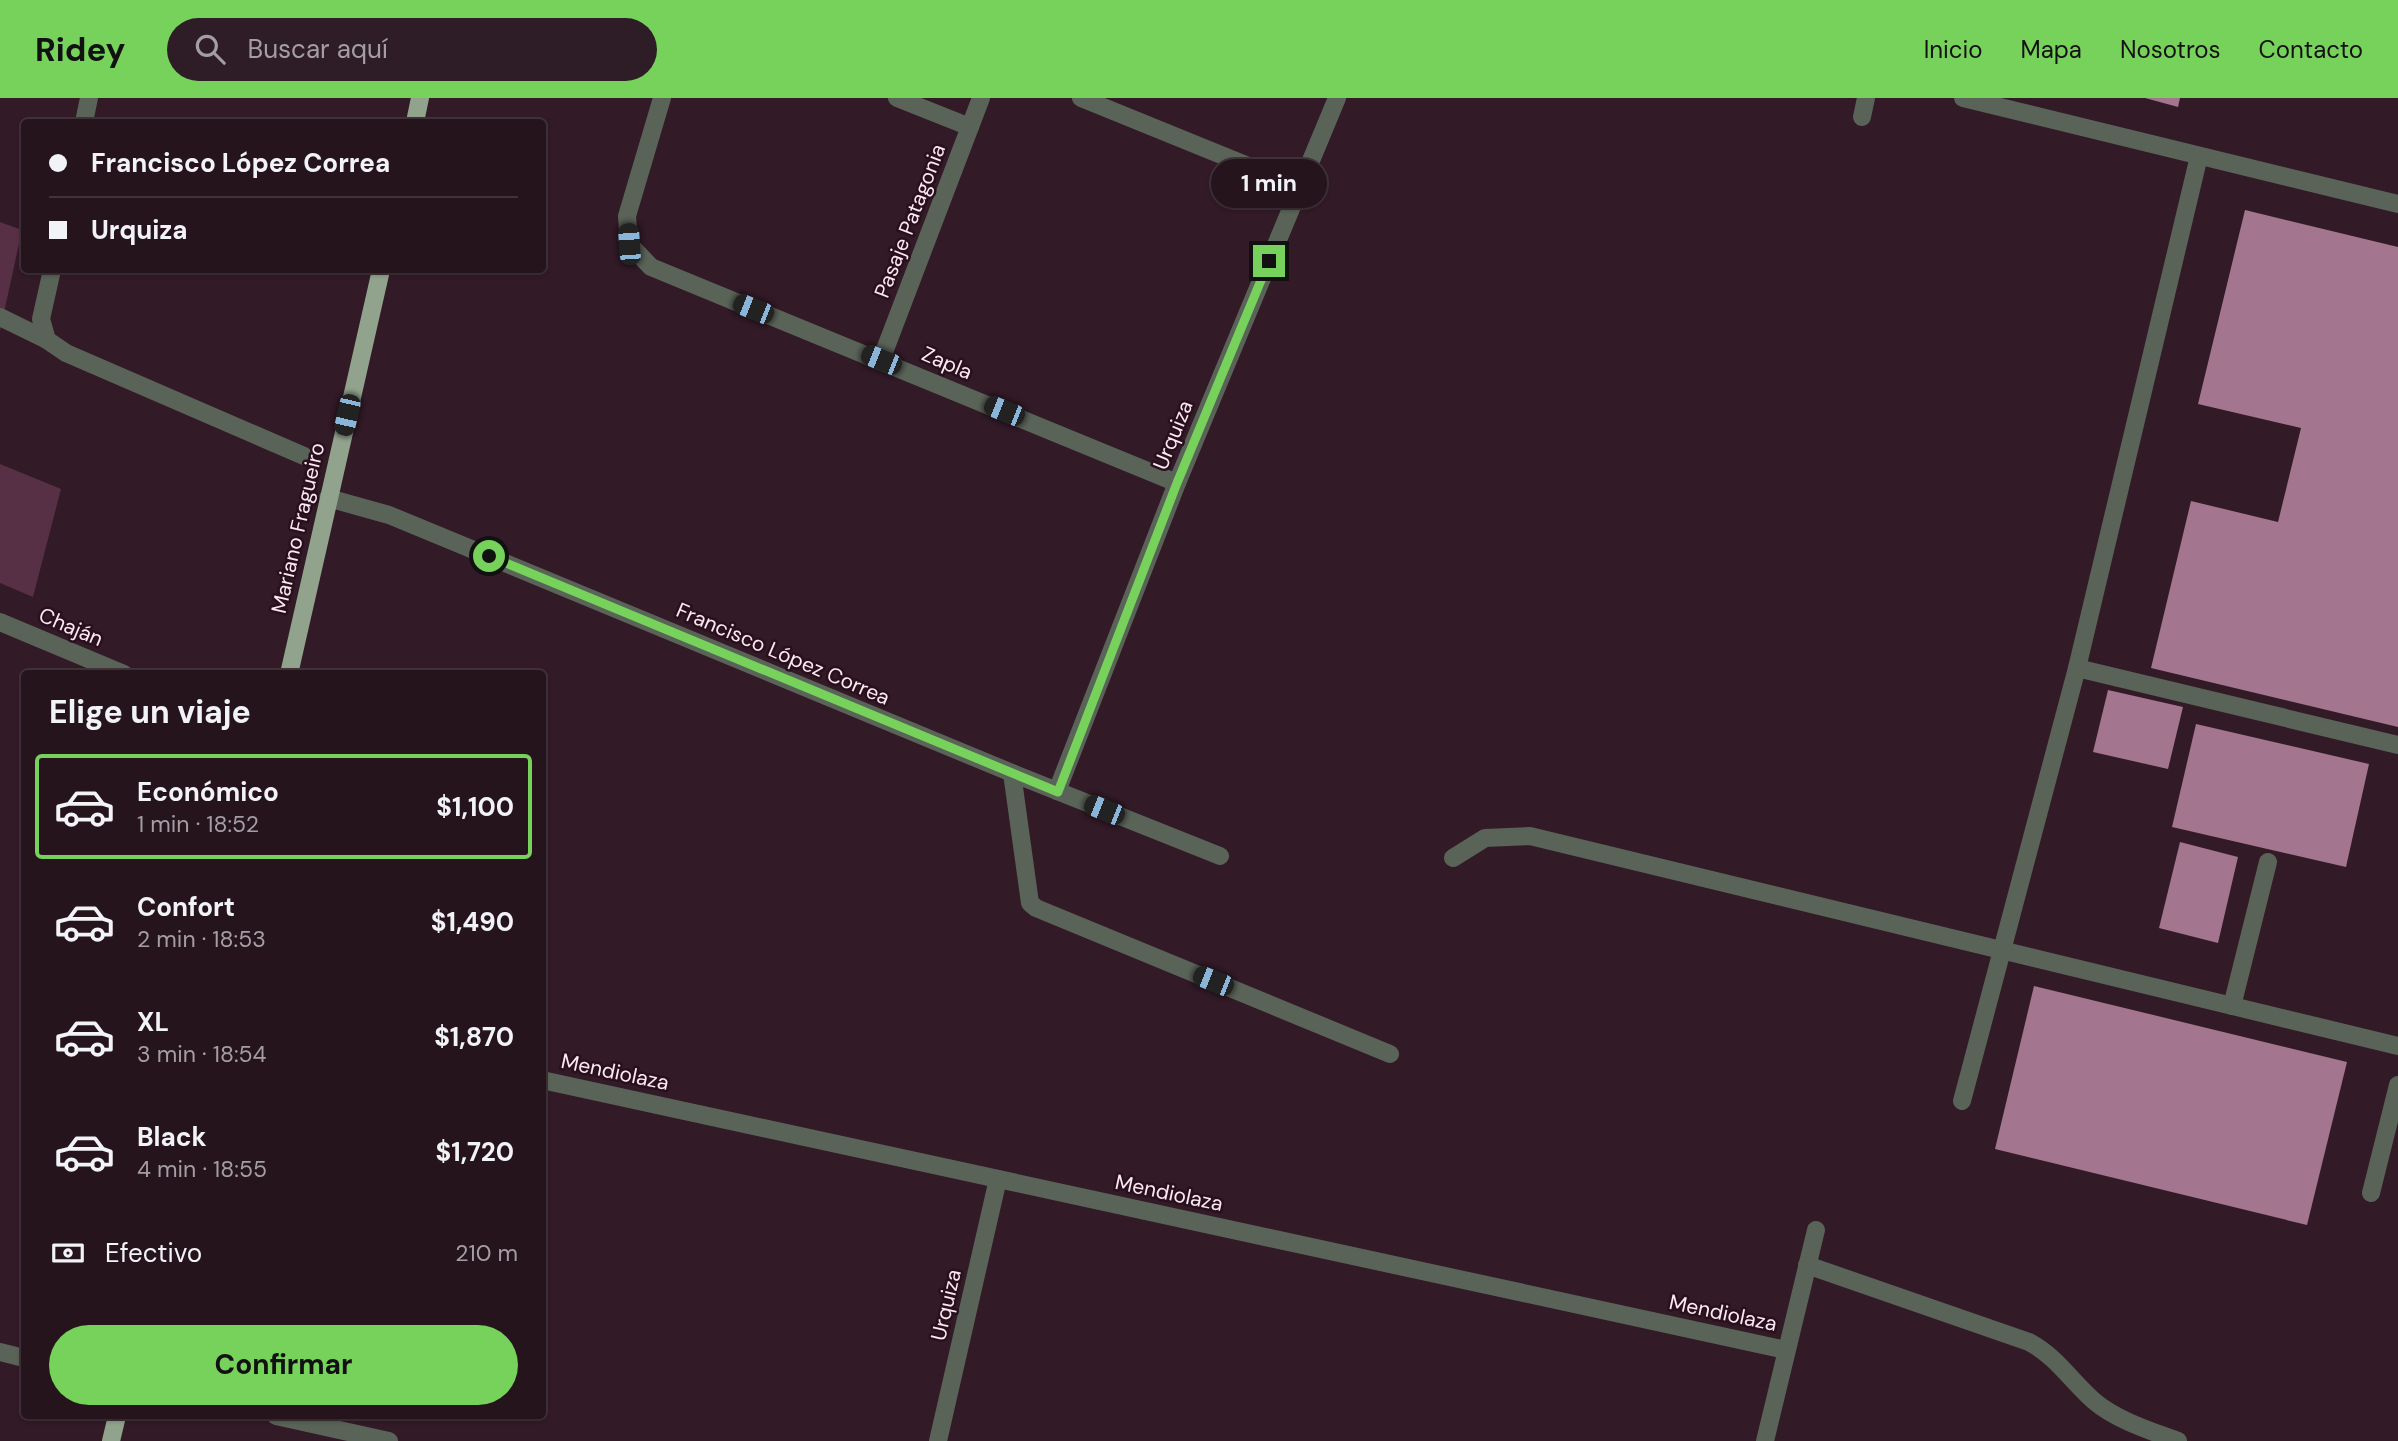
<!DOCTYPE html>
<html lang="es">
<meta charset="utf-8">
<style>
:root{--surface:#26141d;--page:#2e1d26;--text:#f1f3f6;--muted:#a49ea4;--line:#42333b;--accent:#76d25a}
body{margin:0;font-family:"DM Sans",sans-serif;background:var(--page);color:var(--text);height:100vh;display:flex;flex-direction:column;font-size:26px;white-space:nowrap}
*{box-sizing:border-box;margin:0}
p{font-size:23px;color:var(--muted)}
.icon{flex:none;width:38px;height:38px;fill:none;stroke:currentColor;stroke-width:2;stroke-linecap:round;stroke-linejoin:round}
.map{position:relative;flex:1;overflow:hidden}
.panel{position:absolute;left:21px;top:572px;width:525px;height:749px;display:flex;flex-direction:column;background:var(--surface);border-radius:7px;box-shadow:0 2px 5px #0004,0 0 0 2px var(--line)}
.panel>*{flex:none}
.top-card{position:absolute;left:21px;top:21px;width:525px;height:154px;border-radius:7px;box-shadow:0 2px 5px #0004,0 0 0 2px var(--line);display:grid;align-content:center;height:154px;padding:0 28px;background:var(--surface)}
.end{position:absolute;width:32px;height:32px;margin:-16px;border:9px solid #76d25a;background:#111;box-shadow:0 0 0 4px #111}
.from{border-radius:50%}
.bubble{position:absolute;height:49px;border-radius:24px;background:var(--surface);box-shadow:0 2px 5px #0004,0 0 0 2px var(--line);font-size:23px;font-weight:700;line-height:49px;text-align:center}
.car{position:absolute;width:21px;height:42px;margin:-21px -10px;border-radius:9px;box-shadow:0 0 5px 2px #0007;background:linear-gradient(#222 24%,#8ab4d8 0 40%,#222 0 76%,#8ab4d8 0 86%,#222 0)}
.top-card b{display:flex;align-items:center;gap:24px;height:66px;font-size:26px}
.top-card b+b{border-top:2px solid var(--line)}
.top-card i{width:18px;height:18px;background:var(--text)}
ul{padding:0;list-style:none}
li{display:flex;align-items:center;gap:21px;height:105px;margin:0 14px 10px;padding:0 14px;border:4px solid transparent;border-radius:7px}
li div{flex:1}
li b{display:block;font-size:26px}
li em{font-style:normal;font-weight:700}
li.active{border-color:var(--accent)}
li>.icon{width:63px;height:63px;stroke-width:1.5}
h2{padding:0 28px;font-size:32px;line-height:84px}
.pay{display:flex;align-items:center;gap:18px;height:77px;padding:0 28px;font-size:26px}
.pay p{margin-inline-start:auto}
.action{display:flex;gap:14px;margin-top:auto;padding:14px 28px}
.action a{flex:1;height:80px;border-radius:42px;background:var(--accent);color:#111;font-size:28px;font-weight:700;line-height:80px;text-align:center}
header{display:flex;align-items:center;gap:42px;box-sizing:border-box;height:98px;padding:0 35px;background:var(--accent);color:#111}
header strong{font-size:33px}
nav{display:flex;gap:38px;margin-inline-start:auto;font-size:24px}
.search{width:490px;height:63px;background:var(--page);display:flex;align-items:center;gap:18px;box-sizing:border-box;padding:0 24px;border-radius:38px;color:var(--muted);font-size:26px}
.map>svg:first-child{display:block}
</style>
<header>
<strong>Ridey</strong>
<div class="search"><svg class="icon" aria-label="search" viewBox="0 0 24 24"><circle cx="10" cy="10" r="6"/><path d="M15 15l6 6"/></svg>Buscar aquí</div>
<nav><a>Inicio</a><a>Mapa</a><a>Nosotros</a><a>Contacto</a></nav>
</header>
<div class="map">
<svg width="2398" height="1343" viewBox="0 0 2398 1343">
<rect width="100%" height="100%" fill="#321a27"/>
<g fill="#573046">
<path d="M0,124L22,132L0,233Z"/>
<path d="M0,366L61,391L33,499L0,485Z"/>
</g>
<g fill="#a4758e">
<path d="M2145,0H2180L2178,9Z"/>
<path d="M2245,112L2398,149V629L2151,570L2191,403L2278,424L2301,330L2198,306Z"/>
<path d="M2108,592L2183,609L2168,671L2093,654Z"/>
<path d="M2196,626L2369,666L2346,769L2172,729Z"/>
<path d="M2180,744L2238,759L2218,845L2159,830Z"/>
<path d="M2034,888L2347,964L2307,1127L1995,1051Z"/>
</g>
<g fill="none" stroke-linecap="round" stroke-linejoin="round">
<g stroke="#5a6358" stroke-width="18">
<path d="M662,0L627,118L629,146L651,169L1177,385"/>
<path d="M897,0L970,29"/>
<path d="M1081,0L1300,89"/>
<path d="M1963,0L2398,106"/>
<path d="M1862,19L1866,0"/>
<path d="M84,24L89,0"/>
<path d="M52,172L41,221L47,242L66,255L304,358"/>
<path d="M0,219L47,242"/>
<path d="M881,262L981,0"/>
<path d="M328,400L389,417L1012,675L1220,758"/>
<path d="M0,524L124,576"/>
<path d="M2077,570L2398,647"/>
<path d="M1012,675L1030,805L1036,810L1390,956"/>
<path d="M1057,693L1177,385L1337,0"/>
<path d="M1453,760L1485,740L1530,738L2398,948"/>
<path d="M2232,908L2268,764"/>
<path d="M542,982L1786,1252"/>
<path d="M1962,1003L2077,570L2199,58"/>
<path d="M2371,1095L2398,987"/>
<path d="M1807,1167L2029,1244C2057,1259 2071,1283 2094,1303C2116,1322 2151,1333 2178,1343"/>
<path d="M0,1254L24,1260"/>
<path d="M276,1318L389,1343"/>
<path d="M938,1343L998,1081"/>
<path d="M1765,1343L1816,1132"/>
</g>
<g stroke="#91a38d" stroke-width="18">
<path d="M415,24L420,0"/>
<path d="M289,576L381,172"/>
<path d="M111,1343L117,1318"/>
</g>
</g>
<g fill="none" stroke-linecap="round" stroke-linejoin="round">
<path stroke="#76d25a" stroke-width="9" d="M489,458L1058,694L1177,385L1269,163"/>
</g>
<g text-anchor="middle" stroke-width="5" stroke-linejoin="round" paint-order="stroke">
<g font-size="21" fill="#fbe9f2" stroke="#28101d">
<text transform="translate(910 123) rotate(-69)" y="7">Pasaje Patagonia</text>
<text transform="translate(947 265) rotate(23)" y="7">Zapla</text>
<text transform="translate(1173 337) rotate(-68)" y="7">Urquiza</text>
<text transform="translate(298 430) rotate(-77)" y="7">Mariano Fragueiro</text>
<text transform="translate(71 529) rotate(23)" y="7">Chaján</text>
<text transform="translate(783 556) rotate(23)" y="7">Francisco López Correa</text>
<text transform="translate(615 974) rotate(12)" y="7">Mendiolaza</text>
<text transform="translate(1169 1095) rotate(12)" y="7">Mendiolaza</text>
<text transform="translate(946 1207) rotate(-77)" y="7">Urquiza</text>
<text transform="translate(1723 1215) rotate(12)" y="7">Mendiolaza</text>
</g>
</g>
</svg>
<i class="end from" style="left:489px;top:458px"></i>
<i class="end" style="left:1269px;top:163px"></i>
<div class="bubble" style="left:1211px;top:61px;width:116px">1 min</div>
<i class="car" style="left:629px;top:146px;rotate:356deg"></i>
<i class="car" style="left:753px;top:211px;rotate:292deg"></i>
<i class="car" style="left:881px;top:262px;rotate:292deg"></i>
<i class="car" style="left:1004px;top:313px;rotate:292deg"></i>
<i class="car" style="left:347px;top:317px;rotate:193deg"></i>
<i class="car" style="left:1104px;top:712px;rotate:292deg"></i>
<i class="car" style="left:1213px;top:883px;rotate:292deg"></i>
<div class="top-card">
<b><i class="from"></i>Francisco López Correa</b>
<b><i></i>Urquiza</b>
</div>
<section class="panel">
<h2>Elige un viaje</h2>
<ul>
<li class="active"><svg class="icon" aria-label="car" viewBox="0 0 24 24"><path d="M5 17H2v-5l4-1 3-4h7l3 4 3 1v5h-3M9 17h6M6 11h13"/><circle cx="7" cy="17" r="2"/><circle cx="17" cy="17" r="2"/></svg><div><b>Económico</b><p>1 min · 18:52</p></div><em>$1,100</em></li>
<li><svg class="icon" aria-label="car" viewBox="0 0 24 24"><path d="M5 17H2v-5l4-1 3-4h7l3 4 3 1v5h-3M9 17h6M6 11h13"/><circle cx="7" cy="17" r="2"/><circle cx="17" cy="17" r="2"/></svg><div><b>Confort</b><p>2 min · 18:53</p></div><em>$1,490</em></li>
<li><svg class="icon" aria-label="car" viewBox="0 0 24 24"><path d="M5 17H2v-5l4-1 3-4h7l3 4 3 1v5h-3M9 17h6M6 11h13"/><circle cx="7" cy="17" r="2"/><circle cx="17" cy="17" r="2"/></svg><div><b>XL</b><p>3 min · 18:54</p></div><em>$1,870</em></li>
<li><svg class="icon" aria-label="car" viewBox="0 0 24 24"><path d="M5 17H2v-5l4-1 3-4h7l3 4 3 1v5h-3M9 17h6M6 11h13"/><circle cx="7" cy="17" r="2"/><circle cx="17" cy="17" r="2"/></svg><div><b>Black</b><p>4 min · 18:55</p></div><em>$1,720</em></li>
</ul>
<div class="pay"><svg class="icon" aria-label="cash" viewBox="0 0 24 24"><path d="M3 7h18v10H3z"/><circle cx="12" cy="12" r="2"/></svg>Efectivo<p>210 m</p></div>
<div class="action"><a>Confirmar</a></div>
</section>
</div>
